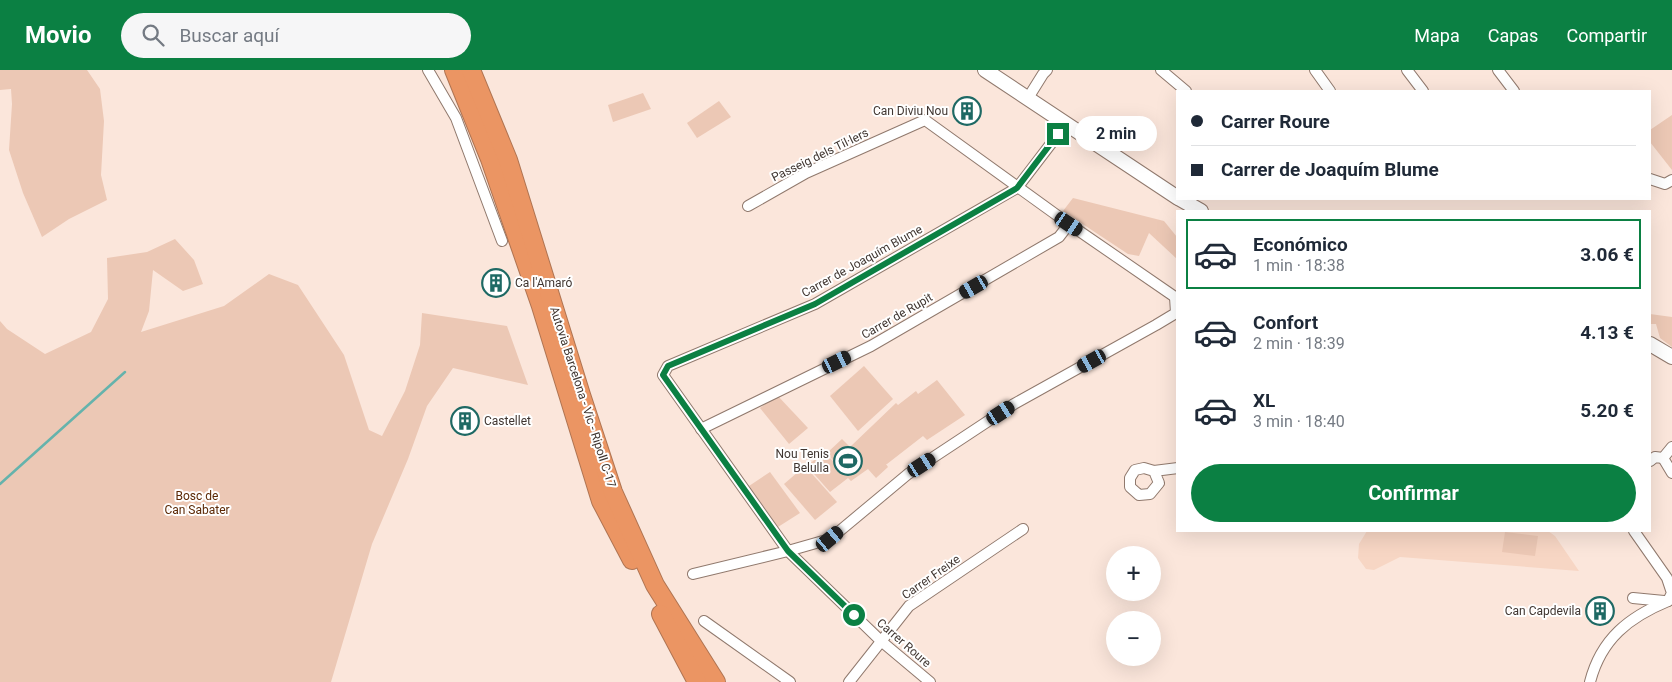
<!DOCTYPE html>
<html lang="es">
<meta charset="utf-8">
<style>
:root{--surface:#fff;--page:#f6f6f7;--text:#1f2937;--muted:#747a83;--line:#e0e1e3;--accent:#0b8043}
body{margin:0;font-family:Roboto,sans-serif;background:var(--page);color:var(--text);height:100vh;display:flex;flex-direction:column;font-size:19px;white-space:nowrap}
*{box-sizing:border-box;margin:0}
p{font-size:16px;color:var(--muted)}
.icon{flex:none;width:28px;height:28px;fill:none;stroke:currentColor;stroke-width:2;stroke-linecap:round;stroke-linejoin:round}
.map{position:relative;flex:1;overflow:hidden}
.side{position:absolute;left:1176px;top:140px;width:475px;height:322px;display:flex;flex-direction:column;background:var(--surface);border-radius:0px;box-shadow:0 5px 20px #0002}
.side>*{flex:none}
.hud{position:absolute;left:1176px;top:20px;width:475px;height:110px;border-radius:0px;box-shadow:0 5px 20px #0002;display:grid;align-content:center;height:110px;padding:0 15px;background:var(--surface)}
.buttons{position:absolute;left:1106px;top:476px;display:grid;gap:10px}
.buttons a{display:grid;place-items:center;width:55px;height:55px;border-radius:50%;background:var(--surface);box-shadow:0 5px 20px #0002;font-size:25px}
.end{position:absolute;width:22px;height:22px;margin:-11px;border:6px solid #0b8043;background:#fff;box-shadow:0 0 0 2px #fff}
.from{border-radius:50%}
.bubble{position:absolute;height:35px;border-radius:18px;background:var(--surface);box-shadow:0 5px 20px #0002;font-size:16px;font-weight:700;line-height:35px;text-align:center}
.car{position:absolute;width:15px;height:30px;margin:-15px -8px;border-radius:6px;box-shadow:0 0 4px 1px #0007;background:linear-gradient(#222 24%,#8ab4d8 0 40%,#222 0 76%,#8ab4d8 0 86%,#222 0)}
.hud b{display:flex;align-items:center;gap:18px;height:48px;font-size:19px}
.hud b+b{border-top:1px solid var(--line)}
.hud i{width:12px;height:12px;background:var(--text)}
ul{padding:9px 0 0;list-style:none}
li{display:flex;align-items:center;gap:15px;height:70px;margin:0 10px 8px;padding:0 5px;border:2px solid transparent;border-radius:0px}
li div{flex:1}
li b{display:block;font-size:19px}
li em{font-style:normal;font-weight:700}
li.on{border-color:var(--accent)}
li>.icon{width:45px;height:45px;stroke-width:1.5}
.cta{display:flex;gap:10px;margin-top:auto;padding:10px 15px}
.cta a{flex:1;height:58px;border-radius:30px;background:var(--accent);color:#fff;font-size:20px;font-weight:700;line-height:58px;text-align:center}
header{display:flex;align-items:center;gap:30px;box-sizing:border-box;height:70px;padding:0 25px;background:var(--accent);color:#fff}
header strong{font-size:24px}
nav{display:flex;gap:28px;margin-inline-start:auto;font-size:18px}
.search{width:350px;height:45px;background:var(--page);display:flex;align-items:center;gap:12px;box-sizing:border-box;padding:0 18px;border-radius:28px;color:var(--muted);font-size:19px}
.map>svg:first-child{display:block}
</style>
<header>
<strong>Movio</strong>
<div class="search"><svg class="icon" aria-label="search" viewBox="0 0 24 24"><circle cx="10" cy="10" r="6"/><path d="M15 15l6 6"/></svg>Buscar aquí</div>
<nav><a>Mapa</a><a>Capas</a><a>Compartir</a></nav>
</header>
<div class="map">
<svg width="1672" height="612" viewBox="0 0 1672 612">
<rect width="100%" height="100%" fill="#fbe6db"/>
<path fill="#f7d6c4" d="M1367,461H1548L1555,466L1579,501L1400,487L1374,500L1366,499L1358,488L1359,474Z"/>
<g fill="#ecc8b5">
<path d="M0,0H87L100,19L104,51L101,105L107,130L69,149L42,167L23,123L9,80L12,34L11,19L0,20Z"/>
<path d="M643,23L651,39L613,52L608,35Z"/>
<path d="M719,31L731,47L697,68L687,53Z"/>
<path d="M1672,45V100L1650,72V60Z"/>
<path d="M1073,128L1164,151L1177,167V189L1149,163L1139,186L1128,184L1063,141Z"/>
<path d="M175,169L194,190L203,214L183,221L153,200L149,241L141,262L224,236L269,204L298,215L344,285L369,360L382,366L405,321L420,275L422,243L507,256L528,315L453,298L427,336L408,389L372,474L331,612H0V251L7,259L45,284L91,262L108,229L107,188L147,182Z"/>
<path d="M1650,244L1672,247V277L1660,268L1656,254H1650Z"/>
<path d="M864,296L893,329L858,361L830,326Z"/>
<path d="M937,310L965,345L927,370L923,366L887,394H886L888,397L876,408L868,399L851,411L848,408L830,422L807,396L824,382L836,394L827,383L842,369L850,377L896,333L898,335L916,321L918,324Z"/>
<path d="M777,325L808,358L789,374L760,338Z"/>
<path d="M805,396L837,432L815,450L784,414Z"/>
<path d="M770,402L800,443L778,457L749,416Z"/>
<path d="M1505,462L1538,466L1535,486L1502,482Z"/>
</g>
<g fill="none" stroke-linecap="round" stroke-linejoin="round">
<path stroke="#65b3ac" stroke-width="2.5" d="M0,414L125,302"/>
<defs>
<g id="street">
<path d="M428,0L456,48L502,171"/>
<path d="M1161,0L1186,21"/>
<path d="M1315,0L1330,21"/>
<path d="M1407,0L1423,21"/>
<path d="M1498,0L1514,21"/>
<path d="M1028,28L1043,4L1047,0"/>
<path d="M1650,109L1665,114L1672,110"/>
<path d="M748,136L806,103L925,50L1069,154L1175,227"/>
<path d="M701,359L871,276L1059,167L1069,154"/>
<path d="M1663,388L1672,403"/>
<path d="M1650,391L1655,387L1663,388L1672,377"/>
<path d="M1154,401L1159,413L1150,424L1139,425L1130,417V408L1135,400L1144,398L1154,401L1178,398"/>
<path d="M1634,461L1667,508L1672,523L1668,531"/>
<path d="M693,504L788,481L830,469L908,404L1014,334L1156,255L1176,243L1175,227"/>
<path d="M1633,528L1664,531"/>
<path d="M704,551L790,612"/>
<path d="M849,612L909,536L1023,459"/>
<path d="M930,612L881,571L788,481L663,305L668,296L815,234L1017,118L1066,54"/>
<path d="M1590,612C1601,569 1629,547 1668,531"/>
</g>
<g id="secondary">
<path d="M985,0L1178,128"/>
<path d="M1180,129L1201,141"/>
<path d="M1650,274L1672,287"/>
</g>
<g id="highway">
<path d="M454,0L490,89L541,236L601,431L632,490"/>
<path d="M471,0L508,90L581,325L613,422L655,515L716,612"/>
<path d="M661,544L697,612"/>
</g>
</defs>
<use href="#street" stroke="#90796d" stroke-width="12"/>
<use href="#secondary" stroke="#90796d" stroke-width="16"/>
<use href="#highway" stroke="#af7452" stroke-width="20"/>
<use href="#street" stroke="#fff" stroke-width="10"/>
<use href="#secondary" stroke="#fff" stroke-width="14"/>
<use href="#highway" stroke="#eb9563" stroke-width="18"/>
</g>
<g fill="none" stroke-linecap="round" stroke-linejoin="round">
<path stroke="#0b8043" stroke-width="6" d="M854,545L788,481L663,305L668,296L815,234L1017,118L1058,64"/>
</g>
<defs>
<symbol id="building-ring" viewBox="-11 -11 22 22"><circle r="9.5" fill="#fff" stroke="#1e6964" stroke-width="1.5"/><path d="M-4-6H4V6H1V3H-1V6H-4ZM-2.5-4.3h1.7v1.8h-1.7ZM.8-4.3h1.7v1.8H.8ZM-2.5-1h1.7V.8h-1.7ZM.8-1h1.7V.8H.8Z" fill="#1e6964"/></symbol>
<symbol id="stadium-ring" viewBox="-11 -11 22 22"><circle r="9.5" fill="#fff" stroke="#1e6964" stroke-width="1.5"/><path d="M0-5a6.5 5 0 1 0 0 10a6.5 5 0 1 0 0-10ZM-3.5-1.8h7v3.6h-7Z" fill="#1e6964"/></symbol>
</defs>
<g fill-rule="evenodd">
<use href="#building-ring" x="951" y="25" width="32" height="32"/>
<use href="#building-ring" x="480" y="197" width="32" height="32"/>
<use href="#building-ring" x="449" y="335" width="32" height="32"/>
<use href="#stadium-ring" x="832" y="375" width="32" height="32"/>
<use href="#building-ring" x="1584" y="525" width="32" height="32"/>
</g>
<g text-anchor="middle" stroke-width="4" stroke-linejoin="round" paint-order="stroke">
<g font-size="12" fill="#403631" stroke="#fff" text-anchor="end">
<text x="948" y="45">Can Diviu Nou</text>
<text x="515" y="217" text-anchor="start">Ca l'Amaró</text>
<text x="484" y="355" text-anchor="start">Castellet</text>
<text x="829" y="388">Nou Tenis<tspan x="829" dy="14">Belulla</tspan></text>
<text x="1581" y="545">Can Capdevila</text>
</g>
<g font-size="12" fill="#403631" stroke="#fff">
<text transform="translate(820 85) rotate(-26)" y="4">Passeig dels Til·lers</text>
<text transform="translate(862 191) rotate(-29)" y="4">Carrer de Joaquím Blume</text>
<text transform="translate(897 246) rotate(-30)" y="4">Carrer de Rupit</text>
<text transform="translate(583 327) rotate(72)" y="4">Autovia Barcelona - Vic - Ripoll C-17</text>
<text transform="translate(931 507) rotate(-35)" y="4">Carrer Freixe</text>
<text transform="translate(904 573) rotate(41)" y="4">Carrer Roure</text>
</g>
<g font-size="12" fill="#5b2804" stroke="#fff">
<text x="197" y="430">Bosc de<tspan x="197" dy="14">Can Sabater</tspan></text>
</g>
</g>
</svg>
<div class="buttons">
<a>+</a>
<a>−</a>
</div>
<i class="end from" style="left:854px;top:545px"></i>
<i class="end" style="left:1058px;top:64px"></i>
<div class="bubble" style="left:1075px;top:46px;width:82px">2 min</div>
<i class="car" style="left:1069px;top:154px;rotate:124deg"></i>
<i class="car" style="left:974px;top:217px;rotate:240deg"></i>
<i class="car" style="left:1092px;top:291px;rotate:241deg"></i>
<i class="car" style="left:837px;top:292px;rotate:64deg"></i>
<i class="car" style="left:1001px;top:343px;rotate:57deg"></i>
<i class="car" style="left:922px;top:395px;rotate:57deg"></i>
<i class="car" style="left:830px;top:469px;rotate:50deg"></i>
<div class="hud">
<b><i class="from"></i>Carrer Roure</b>
<b><i></i>Carrer de Joaquím Blume</b>
</div>
<section class="side">
<ul>
<li class="on"><svg class="icon" aria-label="car" viewBox="0 0 24 24"><path d="M5 17H2v-5l4-1 3-4h7l3 4 3 1v5h-3M9 17h6M6 11h13"/><circle cx="7" cy="17" r="2"/><circle cx="17" cy="17" r="2"/></svg><div><b>Económico</b><p>1 min · 18:38</p></div><em>3.06 €</em></li>
<li><svg class="icon" aria-label="car" viewBox="0 0 24 24"><path d="M5 17H2v-5l4-1 3-4h7l3 4 3 1v5h-3M9 17h6M6 11h13"/><circle cx="7" cy="17" r="2"/><circle cx="17" cy="17" r="2"/></svg><div><b>Confort</b><p>2 min · 18:39</p></div><em>4.13 €</em></li>
<li><svg class="icon" aria-label="car" viewBox="0 0 24 24"><path d="M5 17H2v-5l4-1 3-4h7l3 4 3 1v5h-3M9 17h6M6 11h13"/><circle cx="7" cy="17" r="2"/><circle cx="17" cy="17" r="2"/></svg><div><b>XL</b><p>3 min · 18:40</p></div><em>5.20 €</em></li>
</ul>
<div class="cta"><a>Confirmar</a></div>
</section>
</div>
